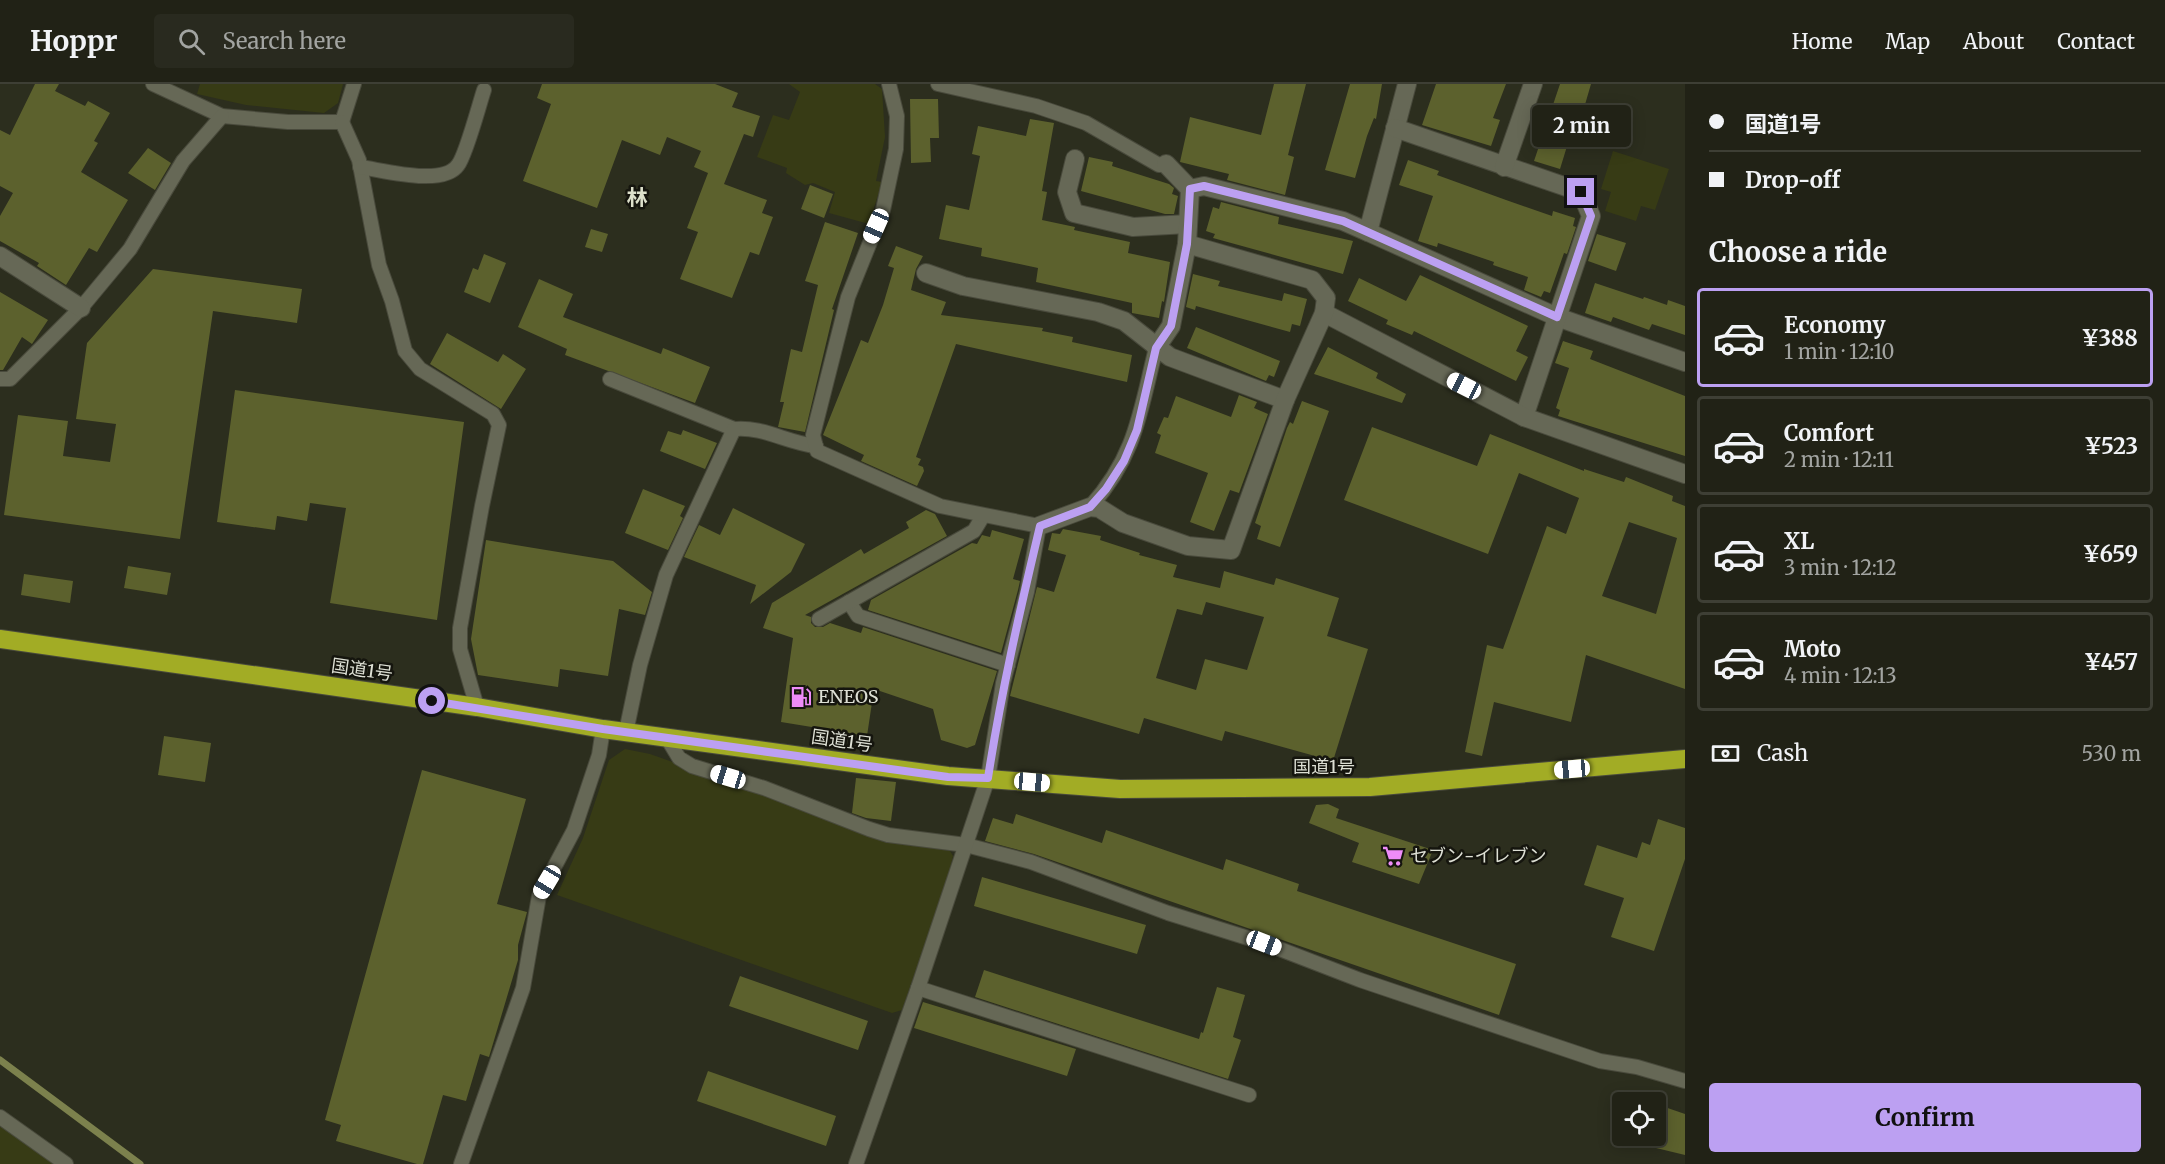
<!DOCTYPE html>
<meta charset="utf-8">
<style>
:root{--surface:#212216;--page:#292a1f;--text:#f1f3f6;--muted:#a2a4a1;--line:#3e3f35;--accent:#bca0f2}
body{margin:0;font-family:Merriweather,"Noto Sans JP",serif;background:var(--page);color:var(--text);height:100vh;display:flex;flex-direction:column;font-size:22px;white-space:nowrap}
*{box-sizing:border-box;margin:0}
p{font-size:20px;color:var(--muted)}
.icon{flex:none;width:33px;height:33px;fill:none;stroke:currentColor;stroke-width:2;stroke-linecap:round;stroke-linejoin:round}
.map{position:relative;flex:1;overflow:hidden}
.sheet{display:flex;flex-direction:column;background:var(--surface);width:480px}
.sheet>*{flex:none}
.guide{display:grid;align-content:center;height:132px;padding:0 24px;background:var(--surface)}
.fabs{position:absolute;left:1612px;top:1008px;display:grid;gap:12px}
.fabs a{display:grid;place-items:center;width:54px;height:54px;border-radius:6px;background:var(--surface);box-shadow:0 3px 15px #0003,0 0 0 2px var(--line);font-size:30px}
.end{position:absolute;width:27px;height:27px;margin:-14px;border:8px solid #bca0f2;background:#111;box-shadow:0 0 0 3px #111}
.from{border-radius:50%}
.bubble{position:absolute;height:42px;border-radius:6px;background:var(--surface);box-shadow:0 3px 15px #0003,0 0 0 2px var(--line);font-size:20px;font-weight:700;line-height:42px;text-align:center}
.car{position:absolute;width:18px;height:36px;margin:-18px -9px;border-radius:8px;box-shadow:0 0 4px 2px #0007;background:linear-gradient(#fff 24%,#345 0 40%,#fff 0 76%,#345 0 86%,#fff 0)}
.guide b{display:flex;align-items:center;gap:21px;height:57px;font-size:22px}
.guide b+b{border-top:2px solid var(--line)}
.guide i{width:15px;height:15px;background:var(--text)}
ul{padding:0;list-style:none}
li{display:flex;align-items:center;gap:18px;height:99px;margin:0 12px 9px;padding:0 12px;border:3px solid var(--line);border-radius:6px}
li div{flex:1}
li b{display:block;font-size:22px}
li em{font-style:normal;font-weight:700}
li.on{border-color:var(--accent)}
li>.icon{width:54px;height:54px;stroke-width:1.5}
h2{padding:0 24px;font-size:27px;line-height:72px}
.pay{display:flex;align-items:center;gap:15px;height:66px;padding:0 24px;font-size:22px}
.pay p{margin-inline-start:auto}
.action{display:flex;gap:12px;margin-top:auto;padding:12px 24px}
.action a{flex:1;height:69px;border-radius:6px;background:var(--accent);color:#111;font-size:24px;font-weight:700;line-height:69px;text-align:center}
header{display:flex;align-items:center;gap:36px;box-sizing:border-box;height:84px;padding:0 30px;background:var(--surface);border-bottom:2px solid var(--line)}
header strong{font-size:28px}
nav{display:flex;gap:33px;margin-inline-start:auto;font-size:21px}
.search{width:420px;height:54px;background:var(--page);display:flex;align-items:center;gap:15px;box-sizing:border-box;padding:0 21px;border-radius:6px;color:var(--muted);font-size:22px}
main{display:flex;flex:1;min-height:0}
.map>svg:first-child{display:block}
</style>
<header>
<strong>Hoppr</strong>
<div class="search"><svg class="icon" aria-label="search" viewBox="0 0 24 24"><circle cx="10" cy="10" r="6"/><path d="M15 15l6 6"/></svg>Search here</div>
<nav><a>Home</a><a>Map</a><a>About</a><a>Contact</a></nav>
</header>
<main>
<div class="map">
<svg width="1685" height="1080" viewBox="0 0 1685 1080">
<rect width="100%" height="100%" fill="#2c2e1e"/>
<g fill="#373b15">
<path d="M200,0H343L338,19L324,29L246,21L197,10Z"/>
<path d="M789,0H875L882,5L885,53L876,97L882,98L869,140L829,129L835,108L813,99L805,101L786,89L787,84L757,73L773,31L789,36L800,8Z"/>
<path d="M1613,67L1669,85L1655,126L1641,122L1636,137L1605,127L1611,108L1601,105Z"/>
<path d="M625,665L650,670L901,759L950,767L953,772L947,797L902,926L892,929L557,811L583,754L609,676Z"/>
<path d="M0,1037L62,1080H0Z"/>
</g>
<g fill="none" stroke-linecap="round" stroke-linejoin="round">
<path stroke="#7c814d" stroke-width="7" d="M0,976L140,1080"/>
</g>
<g fill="#5c612d" fill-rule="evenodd">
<path d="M35,0H59L55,7L85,22L88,17L110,29L94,57L98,59L81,88L128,116L97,168L89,164L66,201L37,182L39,179L0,157V132L13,109L0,102V46L10,51Z"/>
<path d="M542,0H715L738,9L732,23L760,32L753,53L744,50L724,100L767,116L762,129L773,133L759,171L750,168L732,214L680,195L698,148L687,144L708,89L694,83L701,67L667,53L660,71L622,56L597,124L523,97L551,20L537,14Z"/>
<path d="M1274,0H1306L1288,71L1294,73L1285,111L1227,96L1229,90L1180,78L1190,33L1261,51Z"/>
<path d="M1350,0H1382L1376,35L1374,34L1367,52L1355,94L1325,86Z"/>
<path d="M1436,0H1506L1493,34L1500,36L1491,62L1422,41Z"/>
<path d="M1560,0H1591L1577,48L1572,46L1560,85L1534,77Z"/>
<path d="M910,15H938L939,54H930L931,78L911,79Z"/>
<path d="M1030,35L1054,39L1042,107L1047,108L1042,136L1075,143L1074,146L1130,158L1128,169L1170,178L1164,218L1162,217L1159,234L1132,229V219L1036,198L1038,184L981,172L982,164L939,155L946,121L969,126L980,72L972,70L978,42L1026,52Z"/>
<path d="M148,64L171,79L155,106L128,89Z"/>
<path d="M1089,73L1113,78L1112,82L1169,100L1174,104L1172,110L1178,112L1174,130H1165L1081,107Z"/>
<path d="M1408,76L1439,87L1437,91L1506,116L1552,132L1553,127L1575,134L1573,142L1576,143L1567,170L1564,169L1550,209L1544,207L1541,213L1524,206L1528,193L1493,181L1494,178L1438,159L1437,163L1418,157L1433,112L1399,101Z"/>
<path d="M810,101L833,110L824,134L801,125Z"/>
<path d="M1221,118L1279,133L1278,140L1353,157L1343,190L1213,154L1215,150L1206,147L1213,123L1219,125Z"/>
<path d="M825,138L858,149L832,225L834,226L805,348L778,343L784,318H780L791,265L802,268L818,201L805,197Z"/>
<path d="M591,145L608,150L602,168L585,163Z"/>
<path d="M1597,150L1626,159L1616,187L1588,177Z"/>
<path d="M896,162L923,172L916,185L911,206L946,218L941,231L1043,244L1042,247L1073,253L1072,258L1132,271L1127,298L956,260L916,373L921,375L918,381L923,383L924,387L917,402L861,377L864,371L823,351L861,256L868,259L883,221L894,184L888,182Z"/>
<path d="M484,170L506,179L490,219L464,208L473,184L478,186Z"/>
<path d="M153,185L302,205L297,239L213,227L180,455L4,431L18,331L68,337L63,372L110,378L116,340L76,335L87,259Z"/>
<path d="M1193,190L1220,197L1218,202L1282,217L1284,209L1307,215L1300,242L1292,240L1290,248L1196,222L1195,226L1186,223Z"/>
<path d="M1420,191L1528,242L1516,267L1528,273L1516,297L1414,247L1412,251L1386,240L1388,236L1348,217L1359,194L1406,217Z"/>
<path d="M539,195L573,210L563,233L661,270L663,264L710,283L695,319L565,271L567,265L518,243Z"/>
<path d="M1595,199L1643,215L1644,213L1667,221L1668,216L1685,222V251L1652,240L1649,246L1613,233L1611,238L1585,229Z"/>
<path d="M0,208L48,236L32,260L22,253L3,286H0Z"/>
<path d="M1196,243L1280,277L1274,293L1269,291L1266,297L1187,264Z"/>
<path d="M447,249L498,278L503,270L526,285L501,325L430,280Z"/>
<path d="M1563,257L1593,267L1590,275L1685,312V372L1558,332L1560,326L1556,324L1569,284L1555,279Z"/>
<path d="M1328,263L1378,289L1376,294L1406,310L1402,319L1314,290Z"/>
<path d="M235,306L464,338L437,536L330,519L346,424L310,419L307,437L277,432L275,446L217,438Z"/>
<path d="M1239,311L1257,318L1254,324L1268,330L1239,409L1230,406L1214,447L1190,438L1208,389L1155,369L1161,351L1157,349L1164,333L1168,334L1176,312L1231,333Z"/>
<path d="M1302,317L1329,327L1280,463L1257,455L1261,442L1255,439L1287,344L1290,338L1293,340Z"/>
<path d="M1372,343L1477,382L1490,350L1584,387V385L1624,398L1626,393L1673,412L1672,417L1685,422V605L1586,571L1571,638L1494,618L1482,672L1465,668L1487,561L1503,565L1547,442L1566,450L1579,414L1519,389L1488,470L1344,416ZM1629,438L1677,454L1656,530L1602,512Z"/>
<path d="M683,346L717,359L705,385L660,367L668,347L681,351Z"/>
<path d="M643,405L685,422L680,432L683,434L668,466L625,449Z"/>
<path d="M733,424L805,460L791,488L750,520L756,501L684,473L699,441L720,451Z"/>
<path d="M926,426L935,430L947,452L805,531L811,533V539L815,543H823L830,539L861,549L863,543L997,587L975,661L967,664L941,656L933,625L874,605L867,652L781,638L793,554L763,544L772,519L861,465L864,470L909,444L906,438Z"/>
<path d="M1063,445L1101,452L1100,456L1140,469L1139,471L1177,481L1173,493L1220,504L1224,487L1274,501L1276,494L1339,514L1327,552L1368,565L1333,677L1225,647L1222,657L1144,634L1139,650L1010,612L1037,503L1054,508L1066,471L1048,466L1052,449L1060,450ZM1206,518L1264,533L1247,586L1205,575L1196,606L1156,594L1177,525L1202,531Z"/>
<path d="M992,446L1024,455L1013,495L1020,497L1018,506L1001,569L868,526L871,516L972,459L977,460L982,451L990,453Z"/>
<path d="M486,456L613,477L652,508L645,531L619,525L608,592L560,585L558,603L478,591L471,555Z"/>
<path d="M128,482L171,489L167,511L124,504Z"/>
<path d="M24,490L73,497L70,519L21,511Z"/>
<path d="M164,652L211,659L205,698L158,691Z"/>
<path d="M422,686L526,715L497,820L527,828L518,861V876L489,973L480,970L466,1017L443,1011L423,1080H417L336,1057L341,1041L325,1036Z"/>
<path d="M856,694L896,698L891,737L866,734L852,729Z"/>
<path d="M1328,720L1339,725L1336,734L1433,766L1419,800L1352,778L1359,759L1309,739L1316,721Z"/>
<path d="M1016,730L1102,759L1106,746L1223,786L1226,775L1299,800L1297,807L1516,880L1499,931L1034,770L985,757L993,734L1013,740Z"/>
<path d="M1658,735L1685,744V775L1654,867L1611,853L1624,814L1584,801L1597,761L1637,774L1642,758L1650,761Z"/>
<path d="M982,793L1146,841L1137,870L974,822Z"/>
<path d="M984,886L1199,955L1201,948L1203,949L1217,903L1245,911L1233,953L1241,956L1228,995L975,913Z"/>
<path d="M740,892L868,937L858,966L729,922Z"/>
<path d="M923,918L1076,965L1067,992L914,944Z"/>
<path d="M708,987L836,1032L826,1062L697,1017Z"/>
<path d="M1656,1020L1685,1030V1071L1656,1064Z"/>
</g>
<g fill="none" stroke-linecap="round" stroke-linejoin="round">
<defs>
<g id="lane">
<path d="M153,0L222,32L288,38H342L354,0"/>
<path d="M938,0L1036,22L1086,39L1159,81L1166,80"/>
<path d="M342,38L359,76L379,181L392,217L405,267L420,285L493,330L499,341L482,422L460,544V565L477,623"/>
<path d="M360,83C383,86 443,103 458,81C466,71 479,21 484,6"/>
<path d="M0,295H10L81,224L130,165L183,77L222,32"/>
<path d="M610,295L734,345C763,342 787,359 816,362"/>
<path d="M1090,423C1136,372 1140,328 1156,264"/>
<path d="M849,518L858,532L1008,581"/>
<path d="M819,535L974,447L983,432"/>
<path d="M626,648L640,581L666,491L734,345"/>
<path d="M667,654L679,674L692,682L764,704L869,745L888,751L966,761L1031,778L1168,829L1264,859L1360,896L1600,977L1637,983L1685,997"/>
<path d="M918,904L1249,1011"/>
<path d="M0,1033L66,1080"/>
<path d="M461,1080L523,904L539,812L574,746L599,671L603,645"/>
<path d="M856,1080L918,904L988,694L1003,599L1027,508L1039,442L940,422L817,367L813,351L848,213L883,126L896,65L897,32L889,0"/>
</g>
<g id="street">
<path d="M1407,0L1368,148L1557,233L1685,278"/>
<path d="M1395,44L1581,108L1591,132L1524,333"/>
<path d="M1075,75L1067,108L1074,129L1133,143L1188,140"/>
<path d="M1504,83L1533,0"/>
<path d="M1190,105L1204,102L1343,137L1368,148"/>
<path d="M0,172L81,224"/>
<path d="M926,189L963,202L1098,228L1124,237L1170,273L1285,316"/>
<path d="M1324,229L1524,333L1685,390"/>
<path d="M1156,264L1171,242L1187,160L1190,105L1166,80"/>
<path d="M1039,442L1090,423L1099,424L1123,439L1188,462L1231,466L1285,316L1324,229L1326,214L1312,196L1187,160"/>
</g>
<path id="highway" d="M0,555L477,623L603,645L948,692L1120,705L1370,703L1685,675"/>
</defs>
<use href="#lane" stroke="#494a3c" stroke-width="16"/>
<use href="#street" stroke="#494a3c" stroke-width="20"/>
<use href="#highway" stroke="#494a3c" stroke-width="20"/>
<use href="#lane" stroke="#666856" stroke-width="14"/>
<use href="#street" stroke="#666856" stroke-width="18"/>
<use href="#highway" stroke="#a2ac25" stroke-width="18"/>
</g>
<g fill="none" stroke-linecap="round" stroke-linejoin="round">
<path stroke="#bca0f2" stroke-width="8" d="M432,617L603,645L948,693L988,694C1001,609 1020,526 1040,442L1090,423L1106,405L1124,377L1137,346L1156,264L1171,242L1187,160L1190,105L1204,102L1343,137L1557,233L1591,132L1581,108"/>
</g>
<defs>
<symbol id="fuel-bare" viewBox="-9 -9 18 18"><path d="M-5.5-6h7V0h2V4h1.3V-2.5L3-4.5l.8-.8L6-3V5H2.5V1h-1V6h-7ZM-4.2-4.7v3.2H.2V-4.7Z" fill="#ee8cf8" stroke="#15150e" stroke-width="2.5" paint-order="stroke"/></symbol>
<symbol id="supermarket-bare" viewBox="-9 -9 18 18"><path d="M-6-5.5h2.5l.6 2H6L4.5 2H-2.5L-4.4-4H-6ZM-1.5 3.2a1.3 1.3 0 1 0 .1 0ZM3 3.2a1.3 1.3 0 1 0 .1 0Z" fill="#ee8cf8" stroke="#15150e" stroke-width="2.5" paint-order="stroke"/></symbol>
</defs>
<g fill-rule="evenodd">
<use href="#fuel-bare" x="786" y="598" width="30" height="30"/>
<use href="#supermarket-bare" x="1378" y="757" width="30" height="30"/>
</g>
<g text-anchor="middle" stroke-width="5" stroke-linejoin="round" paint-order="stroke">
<g font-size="18" fill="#dddfd4" stroke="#15150e">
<text transform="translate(362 586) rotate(8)" y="6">国道1号</text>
<text transform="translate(842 657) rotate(8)" y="6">国道1号</text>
<text x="1324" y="689">国道1号</text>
</g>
<g font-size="18" fill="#dddfd4" stroke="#15150e" text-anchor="start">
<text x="818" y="619">ENEOS</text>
<text x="1410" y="778">セブン-イレブン</text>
</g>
<g font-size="21" font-weight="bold" fill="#dcdfca" stroke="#15150e">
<text x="637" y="121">林</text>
</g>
</g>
</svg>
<div class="fabs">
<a><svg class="icon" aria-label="locate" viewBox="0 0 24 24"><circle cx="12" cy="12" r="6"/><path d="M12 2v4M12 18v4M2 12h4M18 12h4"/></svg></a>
</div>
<i class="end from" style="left:432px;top:617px"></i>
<i class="end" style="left:1581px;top:108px"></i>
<div class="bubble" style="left:1532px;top:21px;width:99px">2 min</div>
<i class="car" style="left:876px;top:142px;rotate:204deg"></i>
<i class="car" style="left:1464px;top:302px;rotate:297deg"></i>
<i class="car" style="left:1572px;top:685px;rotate:265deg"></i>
<i class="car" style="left:728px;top:693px;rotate:287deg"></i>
<i class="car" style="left:1032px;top:698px;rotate:95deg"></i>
<i class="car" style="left:547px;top:798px;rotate:211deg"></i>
<i class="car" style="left:1264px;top:859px;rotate:111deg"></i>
</div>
<section class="sheet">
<div class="guide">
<b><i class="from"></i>国道1号</b>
<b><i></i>Drop-off</b>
</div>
<h2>Choose a ride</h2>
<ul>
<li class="on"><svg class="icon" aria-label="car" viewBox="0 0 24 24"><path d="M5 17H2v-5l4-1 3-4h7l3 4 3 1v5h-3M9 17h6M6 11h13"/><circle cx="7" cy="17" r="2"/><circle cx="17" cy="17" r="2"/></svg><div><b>Economy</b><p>1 min · 12:10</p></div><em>¥388</em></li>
<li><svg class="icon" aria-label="car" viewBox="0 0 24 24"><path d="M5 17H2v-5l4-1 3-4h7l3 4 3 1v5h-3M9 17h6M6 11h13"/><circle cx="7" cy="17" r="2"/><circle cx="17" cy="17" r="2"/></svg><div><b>Comfort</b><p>2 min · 12:11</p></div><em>¥523</em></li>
<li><svg class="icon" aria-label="car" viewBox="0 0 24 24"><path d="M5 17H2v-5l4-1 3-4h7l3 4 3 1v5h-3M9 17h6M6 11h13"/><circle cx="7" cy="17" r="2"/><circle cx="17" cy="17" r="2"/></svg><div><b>XL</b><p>3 min · 12:12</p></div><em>¥659</em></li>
<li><svg class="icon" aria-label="car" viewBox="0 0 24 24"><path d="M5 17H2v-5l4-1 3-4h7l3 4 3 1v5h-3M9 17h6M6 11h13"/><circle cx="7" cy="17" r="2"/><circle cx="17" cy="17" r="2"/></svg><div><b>Moto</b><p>4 min · 12:13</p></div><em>¥457</em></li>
</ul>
<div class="pay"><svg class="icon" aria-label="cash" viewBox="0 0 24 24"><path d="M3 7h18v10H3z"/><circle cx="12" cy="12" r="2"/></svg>Cash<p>530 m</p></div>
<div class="action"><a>Confirm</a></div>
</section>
</main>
